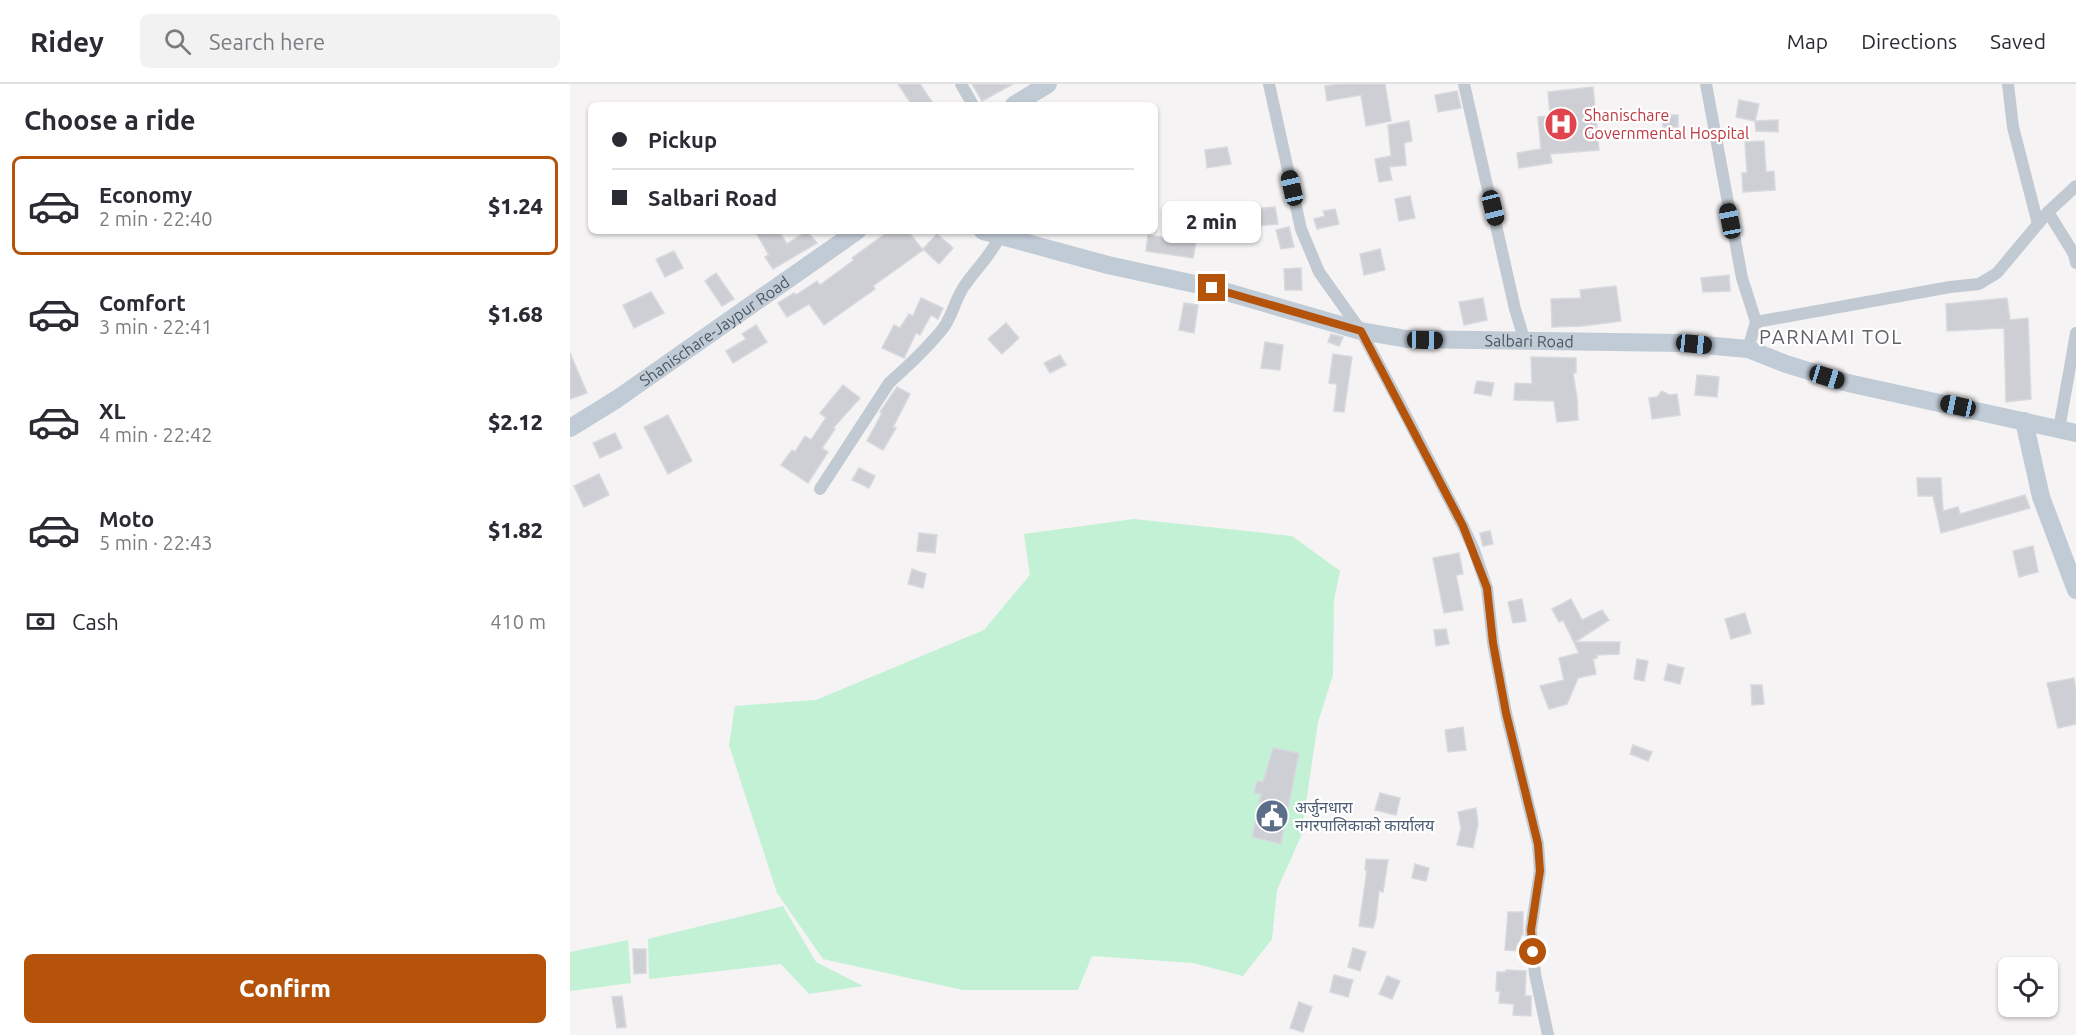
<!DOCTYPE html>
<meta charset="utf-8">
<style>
:root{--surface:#fff;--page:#f2f2f3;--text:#2b2b33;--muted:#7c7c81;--line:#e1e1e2;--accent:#b45309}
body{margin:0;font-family:Ubuntu,"Noto Sans Devanagari",sans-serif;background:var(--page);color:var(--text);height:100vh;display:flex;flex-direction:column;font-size:22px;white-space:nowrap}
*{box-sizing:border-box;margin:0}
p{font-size:20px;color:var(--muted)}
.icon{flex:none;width:33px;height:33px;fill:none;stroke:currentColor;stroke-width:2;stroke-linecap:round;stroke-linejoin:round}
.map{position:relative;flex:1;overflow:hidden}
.details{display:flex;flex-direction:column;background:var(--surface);width:570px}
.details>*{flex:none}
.guide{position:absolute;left:18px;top:18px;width:570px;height:132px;border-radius:9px;box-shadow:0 2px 4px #0004;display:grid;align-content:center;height:132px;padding:0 24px;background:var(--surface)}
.tools{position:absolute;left:1428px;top:873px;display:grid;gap:12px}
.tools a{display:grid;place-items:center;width:60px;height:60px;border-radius:9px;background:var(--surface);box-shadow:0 2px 4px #0004;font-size:30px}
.end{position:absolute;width:27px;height:27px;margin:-14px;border:8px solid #b45309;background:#fff;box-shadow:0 0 0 3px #fff}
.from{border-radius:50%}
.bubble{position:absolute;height:42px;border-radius:9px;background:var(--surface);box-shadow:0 2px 4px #0004;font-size:20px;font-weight:800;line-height:42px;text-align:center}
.car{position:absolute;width:18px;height:36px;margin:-18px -9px;border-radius:8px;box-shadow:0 0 4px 2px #0007;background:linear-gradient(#222 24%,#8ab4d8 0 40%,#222 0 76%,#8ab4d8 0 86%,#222 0)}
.guide b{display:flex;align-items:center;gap:21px;height:57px;font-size:22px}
.guide b+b{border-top:2px solid var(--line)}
.guide i{width:15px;height:15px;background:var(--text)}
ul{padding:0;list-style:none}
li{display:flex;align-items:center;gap:18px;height:99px;margin:0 12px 9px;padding:0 12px;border:3px solid transparent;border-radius:9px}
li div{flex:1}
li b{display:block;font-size:22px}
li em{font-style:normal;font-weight:800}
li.on{border-color:var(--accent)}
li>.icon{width:54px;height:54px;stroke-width:1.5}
h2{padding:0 24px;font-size:27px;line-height:72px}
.pay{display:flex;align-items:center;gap:15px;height:66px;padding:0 24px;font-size:22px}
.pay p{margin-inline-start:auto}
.button{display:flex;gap:12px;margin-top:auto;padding:12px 24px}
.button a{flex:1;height:69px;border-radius:9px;background:var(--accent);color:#fff;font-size:24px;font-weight:800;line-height:69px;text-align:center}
header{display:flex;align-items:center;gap:36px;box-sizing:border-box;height:84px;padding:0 30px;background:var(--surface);border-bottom:2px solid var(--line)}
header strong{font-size:28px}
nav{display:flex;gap:33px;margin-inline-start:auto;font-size:21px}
.search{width:420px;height:54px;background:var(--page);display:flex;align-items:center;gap:15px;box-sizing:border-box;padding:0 21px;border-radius:9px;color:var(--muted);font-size:22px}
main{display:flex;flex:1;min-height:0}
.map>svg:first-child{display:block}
</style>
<header>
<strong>Ridey</strong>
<div class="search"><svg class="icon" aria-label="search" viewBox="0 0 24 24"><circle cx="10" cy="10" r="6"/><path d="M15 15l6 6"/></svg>Search here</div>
<nav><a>Map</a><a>Directions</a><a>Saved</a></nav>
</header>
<main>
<section class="details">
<h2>Choose a ride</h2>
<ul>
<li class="on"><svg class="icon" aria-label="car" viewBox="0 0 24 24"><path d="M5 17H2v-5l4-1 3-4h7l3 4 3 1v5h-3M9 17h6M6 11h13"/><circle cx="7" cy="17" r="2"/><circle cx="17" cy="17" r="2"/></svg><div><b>Economy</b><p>2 min · 22:40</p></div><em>$1.24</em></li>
<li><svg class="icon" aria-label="car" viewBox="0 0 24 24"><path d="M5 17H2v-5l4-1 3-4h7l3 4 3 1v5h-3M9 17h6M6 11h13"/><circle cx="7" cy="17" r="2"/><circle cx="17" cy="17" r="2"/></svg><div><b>Comfort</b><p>3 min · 22:41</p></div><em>$1.68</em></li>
<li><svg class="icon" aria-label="car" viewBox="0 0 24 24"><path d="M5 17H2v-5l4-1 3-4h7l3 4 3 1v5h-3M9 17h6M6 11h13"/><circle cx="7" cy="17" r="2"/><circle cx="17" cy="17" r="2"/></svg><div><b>XL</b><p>4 min · 22:42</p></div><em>$2.12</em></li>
<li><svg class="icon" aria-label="car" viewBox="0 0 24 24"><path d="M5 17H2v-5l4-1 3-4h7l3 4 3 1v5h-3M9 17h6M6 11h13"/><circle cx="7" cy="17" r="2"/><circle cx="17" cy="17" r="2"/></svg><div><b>Moto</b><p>5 min · 22:43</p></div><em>$1.82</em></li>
</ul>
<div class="pay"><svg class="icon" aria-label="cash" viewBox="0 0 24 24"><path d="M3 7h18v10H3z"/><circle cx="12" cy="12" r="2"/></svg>Cash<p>410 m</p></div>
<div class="button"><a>Confirm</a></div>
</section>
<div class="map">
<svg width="1506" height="951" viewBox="0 0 1506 951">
<rect width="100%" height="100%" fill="#f5f3f3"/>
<g fill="#c3f1d5">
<path d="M564,435L722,452L770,487L764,516L763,591L748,638L731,752L707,806L702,855L673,892L623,879L522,872L508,906H393L253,875L207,809L159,661L165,622L246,616L414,546L460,491L454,450Z"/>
<path d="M213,822L246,878L293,902L239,910L211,880L79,895L78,855Z"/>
<path d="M58,856L61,899L0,907V868Z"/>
</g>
<g fill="#cdcfd5" stroke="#d7d9de" stroke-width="1.5">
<path d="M328,0H350L364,21H342Z"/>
<path d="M402,0H443L412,17Z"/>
<path d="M769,0H815L821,37L796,42L791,11L757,17L755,2Z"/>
<path d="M1023,3L1029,66L980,70L982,79L949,84L947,69L971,65L968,33L980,32L978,8Z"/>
<path d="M887,7L891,24L868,28L865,11Z"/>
<path d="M1169,16L1189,20L1185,37L1166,33Z"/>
<path d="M1092,31H1108V43H1093Z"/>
<path d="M1208,36V48L1186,47L1185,37Z"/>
<path d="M839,37L842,57L834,59L836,81L819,83L822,96L809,98L805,75L821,72L818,41Z"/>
<path d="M1194,57L1196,88L1204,87L1205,106L1173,108L1172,89H1177L1175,58Z"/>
<path d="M657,63L661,80L637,84L635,66Z"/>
<path d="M840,112L845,134L829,137L825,115Z"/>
<path d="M705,123L708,140L688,142L685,125Z"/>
<path d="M765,125L769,140L747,145L744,135L755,132L753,127Z"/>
<path d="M719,143L724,163L711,165L706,146Z"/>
<path d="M185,147H209L217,160L237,147L247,159L203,185L195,173L199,171Z"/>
<path d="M319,147H338L353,166L303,202L305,205L254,241L239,220L217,233L208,219L224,209L226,211L247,197L250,201L284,176L282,174Z"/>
<path d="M367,150L383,164L369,180L353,165Z"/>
<path d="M578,151L626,158L623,174L576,167Z"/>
<path d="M810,165L815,186L794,191L790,170Z"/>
<path d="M104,167L113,184L95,193L86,175Z"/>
<path d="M731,184L732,206H715L714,185Z"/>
<path d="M146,189L164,215L152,222L135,197Z"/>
<path d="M1159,191L1160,207L1133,208L1131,194Z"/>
<path d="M1046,202L1051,237L1012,242L982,243L981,215L1011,214L1010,206Z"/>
<path d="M81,208L94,229L64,244L53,221Z"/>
<path d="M351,214L373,224L368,235L361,231L350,251L346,249L334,274L312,264L324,241L330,244L339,230L343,232Z"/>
<path d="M913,214L917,236L894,241L889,218Z"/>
<path d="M1437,214L1440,236L1458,234L1461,315L1436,318L1434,244L1377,247L1376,220Z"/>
<path d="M614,219L628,221L624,249L609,246Z"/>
<path d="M436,239L449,254L432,270L418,255Z"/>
<path d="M186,241L197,258L163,279L156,267L176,255L172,250Z"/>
<path d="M761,250L773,253L769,262L758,258Z"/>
<path d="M695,258L713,261L710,286L691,284Z"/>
<path d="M0,269L17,309L0,315Z"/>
<path d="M763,270L782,273L774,328L764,327L767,300L759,299Z"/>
<path d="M490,271L496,281L480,289L474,279Z"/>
<path d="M961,273L1006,274V289H1003L1007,314L1008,336L987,338L984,317L944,316L945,299L962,300Z"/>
<path d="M1127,291L1149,293L1147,313L1125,311Z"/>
<path d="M907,297L924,299L921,312L904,309Z"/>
<path d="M273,301L290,314L263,344L265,345L252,364L258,368L238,399L211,381L222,366L225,368L235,352L241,356L256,334L250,329Z"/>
<path d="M327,303L340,310L323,343L326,344L313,366L297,357L312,329L310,328Z"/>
<path d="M1092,307L1099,311L1107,310L1110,331L1082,335L1079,314L1087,313Z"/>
<path d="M98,331L122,377L98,390L74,343Z"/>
<path d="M45,349L52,364L30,374L23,359Z"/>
<path d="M289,384L305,392L299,404L282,396Z"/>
<path d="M29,390L39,411L14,423L4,402Z"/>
<path d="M1347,394H1371L1373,427L1388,423L1390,430L1455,411L1460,424L1371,449L1363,412H1348Z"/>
<path d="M920,447L923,460L913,462L910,449Z"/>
<path d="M349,449L367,451L365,469L347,467Z"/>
<path d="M1463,462L1468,488L1449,493L1443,467Z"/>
<path d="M889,469L893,490L886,491L893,526L874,529L863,474Z"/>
<path d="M342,485L356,490L353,504L338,500Z"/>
<path d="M952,515L956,537L943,539L938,518Z"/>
<path d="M1001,515L1012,536L1032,526L1039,536L1005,558H1050L1049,570L1027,571V574L1023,575L1026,590L1008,594L997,620L979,625L970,602L994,596L989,574L1009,569L993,536L989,538L982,525Z"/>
<path d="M1175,529L1181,549L1161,555L1155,535Z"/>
<path d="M876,545L879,560L866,562L864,546Z"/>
<path d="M1067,575L1078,577L1074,597L1064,595Z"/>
<path d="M1098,580L1114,584L1110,600L1094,596Z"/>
<path d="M1504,594L1506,605V640L1488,644L1477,599Z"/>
<path d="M1181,601H1192L1194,620L1182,621Z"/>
<path d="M893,643L896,666L878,668L875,646Z"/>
<path d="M1063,661L1082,668L1078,677L1060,670Z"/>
<path d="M703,664L729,669L711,760L682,753L691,710L684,709L687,697L693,698Z"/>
<path d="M810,709L830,714L826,731L805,726Z"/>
<path d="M906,724L908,740L903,764L887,761L891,744L888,728Z"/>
<path d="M796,775L818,776L813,808L809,807L806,834L803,844L789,842L797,786H795Z"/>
<path d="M845,780L859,784L856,797L842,794Z"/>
<path d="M938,828H953V851H951L950,867L935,866Z"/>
<path d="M783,864L796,868L790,887L778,883Z"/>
<path d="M63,865H76V889L64,890Z"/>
<path d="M936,886L956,887L955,912H961V932L943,931L944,920L929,919L930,907H926L927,888H936Z"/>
<path d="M764,891L783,896L778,913L760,908Z"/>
<path d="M817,892L830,897L822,915L809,910Z"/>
<path d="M52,912L56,943L47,944L42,913Z"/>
<path d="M729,918L742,923L733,948L720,944Z"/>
</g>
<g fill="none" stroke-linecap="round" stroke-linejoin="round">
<g stroke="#c1cad2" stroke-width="12">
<path d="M391,0L403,21"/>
<path d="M699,0L731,145L749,188L791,247L833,326L893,442L904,466L917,504L923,559L936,629L968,760L970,787L961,846L965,890L978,951"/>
<path d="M894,0L945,225L955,258"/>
<path d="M1136,0L1172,194L1186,238L1178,265"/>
<path d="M1438,0L1443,43L1468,140"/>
<path d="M1478,128L1504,170L1506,179"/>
<path d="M1186,238L1380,203L1409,200L1427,189L1478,128L1506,102"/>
<path d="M1489,345L1506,249"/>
<path d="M250,405L319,299C338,282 359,263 374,243C383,230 386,213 395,201C407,184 421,171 430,152"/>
</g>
<g stroke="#c1cbd6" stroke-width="18">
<path d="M444,21L478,0"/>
<path id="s1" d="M413,147L538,181L643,204L791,247L837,255L1112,259L1178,265L1216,280L1278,299L1506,349"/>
<path d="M1454,337L1471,413L1506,506"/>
<path id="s2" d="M0,344L47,315L287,147"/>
</g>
</g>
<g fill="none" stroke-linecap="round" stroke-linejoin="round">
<path stroke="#b45309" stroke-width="8" d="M642,204L791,247L893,442L917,504L923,559L936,629L968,760L970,787L961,846L963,868"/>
</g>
<defs>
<symbol id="hospital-disc" viewBox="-11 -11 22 22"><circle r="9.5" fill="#e0444e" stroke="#fff"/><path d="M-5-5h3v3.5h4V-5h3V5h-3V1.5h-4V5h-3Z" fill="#fff"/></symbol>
<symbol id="civic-disc" viewBox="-11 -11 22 22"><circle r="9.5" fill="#5c6f8a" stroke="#fff"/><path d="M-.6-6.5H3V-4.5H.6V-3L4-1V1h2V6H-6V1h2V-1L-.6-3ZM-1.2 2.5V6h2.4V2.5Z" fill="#fff"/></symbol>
</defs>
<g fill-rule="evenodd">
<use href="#hospital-disc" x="972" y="21" width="38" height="38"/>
<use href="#civic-disc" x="683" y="713" width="38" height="38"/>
</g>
<g text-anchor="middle" stroke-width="4.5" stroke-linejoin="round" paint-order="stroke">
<g font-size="16" fill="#be3a42" stroke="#fff" text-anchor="start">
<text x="1014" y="37">Shanischare<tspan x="1014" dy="18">Governmental Hospital</tspan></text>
</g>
<g font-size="16" fill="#4a5661" stroke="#fff">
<text dy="6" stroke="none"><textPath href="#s2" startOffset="174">Shanischare-Jaypur Road</textPath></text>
<text dy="6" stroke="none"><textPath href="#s1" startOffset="560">Salbari Road</textPath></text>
</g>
<g font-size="16" fill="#4e5e75" stroke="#fff" text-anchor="start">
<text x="725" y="729">अर्जुनधारा<tspan x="725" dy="18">नगरपालिकाको कार्यालय</tspan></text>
</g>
<g font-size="20" letter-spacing="1.5" fill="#5f6368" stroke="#fff">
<text x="1261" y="260">PARNAMI TOL</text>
</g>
</g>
</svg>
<div class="tools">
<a><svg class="icon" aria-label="locate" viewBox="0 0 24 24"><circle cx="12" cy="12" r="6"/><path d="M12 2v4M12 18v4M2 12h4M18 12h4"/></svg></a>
</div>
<i class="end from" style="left:963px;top:868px"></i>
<i class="end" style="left:642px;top:204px"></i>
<div class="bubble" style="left:592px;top:117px;width:99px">2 min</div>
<i class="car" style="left:722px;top:104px;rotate:347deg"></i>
<i class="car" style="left:923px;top:124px;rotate:166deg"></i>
<i class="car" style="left:1160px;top:137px;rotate:349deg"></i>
<i class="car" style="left:855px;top:256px;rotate:91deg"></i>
<i class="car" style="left:1124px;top:260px;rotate:96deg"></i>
<i class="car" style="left:1257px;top:293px;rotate:107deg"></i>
<i class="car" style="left:1388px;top:322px;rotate:282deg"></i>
<div class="guide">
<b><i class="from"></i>Pickup</b>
<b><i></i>Salbari Road</b>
</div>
</div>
</main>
